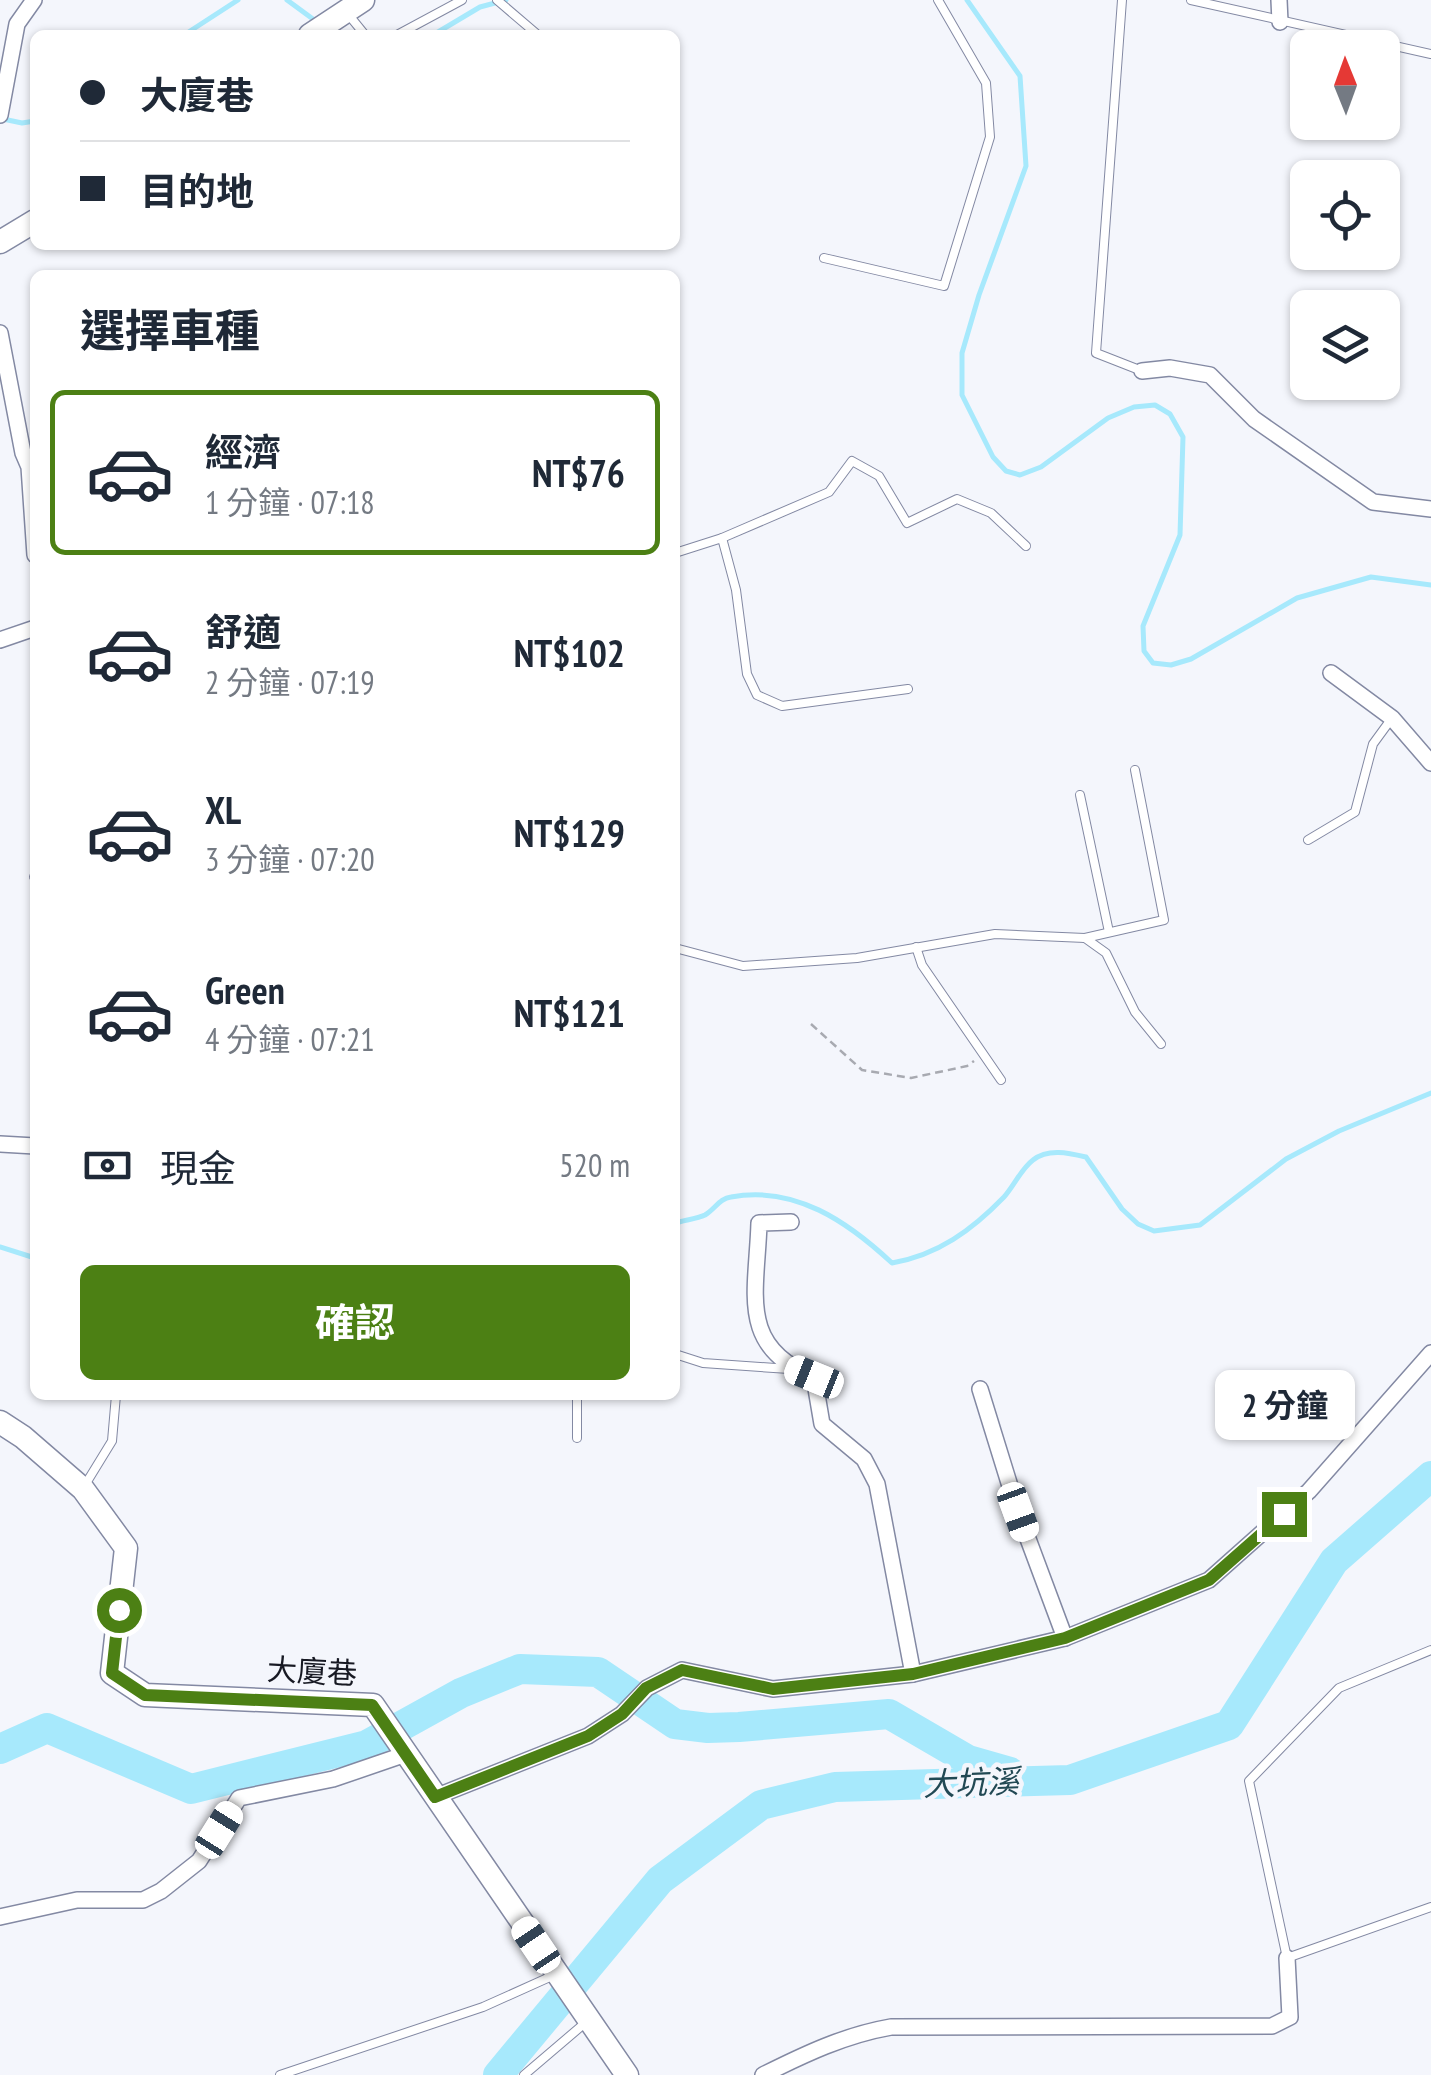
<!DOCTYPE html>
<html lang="zh-TW">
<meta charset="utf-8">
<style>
:root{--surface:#fff;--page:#f6f6f7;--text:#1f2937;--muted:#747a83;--line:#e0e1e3;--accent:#4c8014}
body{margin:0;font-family:"PT Sans Narrow","Noto Sans TC",sans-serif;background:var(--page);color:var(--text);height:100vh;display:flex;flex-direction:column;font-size:38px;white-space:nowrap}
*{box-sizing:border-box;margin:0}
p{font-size:32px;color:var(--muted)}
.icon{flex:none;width:55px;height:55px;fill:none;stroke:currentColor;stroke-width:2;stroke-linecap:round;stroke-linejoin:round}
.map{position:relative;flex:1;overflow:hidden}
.drawer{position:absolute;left:30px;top:270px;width:650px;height:1130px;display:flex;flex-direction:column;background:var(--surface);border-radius:15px;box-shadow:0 2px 8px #0004}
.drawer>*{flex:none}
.banner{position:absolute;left:30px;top:30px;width:650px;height:220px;border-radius:15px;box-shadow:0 2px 8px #0004;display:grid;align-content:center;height:220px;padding:0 50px;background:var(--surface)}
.needle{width:65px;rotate:359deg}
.tools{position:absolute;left:1290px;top:30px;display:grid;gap:20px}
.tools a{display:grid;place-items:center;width:110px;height:110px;border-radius:15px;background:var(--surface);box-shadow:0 2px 8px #0004;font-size:50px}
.end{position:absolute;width:45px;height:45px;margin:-22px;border:12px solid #4c8014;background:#fff;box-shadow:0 0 0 5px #fff}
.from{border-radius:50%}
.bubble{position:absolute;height:70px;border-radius:15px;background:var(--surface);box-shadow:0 2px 8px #0004;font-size:32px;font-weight:700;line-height:70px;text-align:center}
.car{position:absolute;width:30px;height:60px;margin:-30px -15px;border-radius:12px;box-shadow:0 0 8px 2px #0007;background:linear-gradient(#fff 24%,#345 0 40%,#fff 0 76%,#345 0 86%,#fff 0)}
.banner b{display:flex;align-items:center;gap:35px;height:95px;font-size:38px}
.banner b+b{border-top:2px solid var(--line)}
.banner i{width:25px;height:25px;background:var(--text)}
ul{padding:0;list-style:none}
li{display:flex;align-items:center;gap:30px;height:165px;margin:0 20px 15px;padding:0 30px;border:5px solid transparent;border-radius:15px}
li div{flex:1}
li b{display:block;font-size:38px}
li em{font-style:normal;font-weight:700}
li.current{border-color:var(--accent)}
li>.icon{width:90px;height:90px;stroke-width:1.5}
h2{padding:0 50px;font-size:45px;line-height:120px}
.pay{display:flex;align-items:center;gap:25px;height:110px;padding:0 50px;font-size:38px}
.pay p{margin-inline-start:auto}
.cta{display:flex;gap:20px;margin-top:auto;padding:20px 50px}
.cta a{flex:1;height:115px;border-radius:15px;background:var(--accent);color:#fff;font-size:40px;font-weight:700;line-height:115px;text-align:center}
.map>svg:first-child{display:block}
</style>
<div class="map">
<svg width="1431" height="2075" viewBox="0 0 1431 2075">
<rect width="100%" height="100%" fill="#f4f6fc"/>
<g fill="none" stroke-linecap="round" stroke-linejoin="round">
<g stroke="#a7e9fc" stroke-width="5">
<path d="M287,0L317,22"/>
<path d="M967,0L1020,76L1026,166L979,295L962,353V395L993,457L1006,471L1020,475L1041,467L1108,418L1134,407L1155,405L1170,414L1183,437L1180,535L1143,626L1144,651L1153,663L1171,665L1191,659L1297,598L1371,577L1431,585"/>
<path d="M184,35L238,0"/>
<path d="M433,35L480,7L506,0"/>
<path d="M3,119L22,123L35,121"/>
<path d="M675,1223C684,1220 697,1219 705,1215C715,1209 720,1198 731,1197C795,1185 848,1222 892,1263C938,1255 972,1230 1004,1197C1014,1186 1021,1169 1033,1160C1048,1148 1069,1153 1086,1157L1122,1209L1138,1224L1154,1231L1200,1225L1286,1159L1339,1131L1431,1093"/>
<path d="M0,1247L35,1258"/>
</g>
<g stroke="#a7e9fc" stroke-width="30">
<path d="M0,1749L47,1728L191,1789L367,1745L461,1693L520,1669L598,1672L675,1724L708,1728L739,1727L889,1714L968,1760L1010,1772"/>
<path d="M498,2075L660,1880L761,1805L835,1787L1070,1780L1229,1725L1334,1561L1431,1476"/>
</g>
<defs>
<g id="lane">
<path d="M497,0L538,35"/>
<path d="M1122,0L1096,353L1142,371"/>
<path d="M1191,0L1431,54"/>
<path d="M348,14L365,35"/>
<path d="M397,35L462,0"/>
<path d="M824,258L944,286L990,137L986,83L938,0"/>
<path d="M722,538L829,492L852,461L879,476L907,523L957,499L991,513L1026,546"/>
<path d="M675,553L722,538L736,590L747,674L757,695L782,706L908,689"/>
<path d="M1080,795L1109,932"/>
<path d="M1308,840L1355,812L1373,744L1392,718"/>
<path d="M34,877L35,875"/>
<path d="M1085,938L1164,920L1135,770"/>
<path d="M916,947L922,965L1001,1080"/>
<path d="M675,948L743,966L857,958L995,934L1085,938L1106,953L1135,1012L1161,1044"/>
<path d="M675,1354L703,1363L789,1369"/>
<path d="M577,1395V1438"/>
<path d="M85,1485L112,1441L116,1395"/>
<path d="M1431,1650L1339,1688L1249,1781L1287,1958L1431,1907"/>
<path d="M280,2075L483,2007L552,1976"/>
<path d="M524,2075L585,2023"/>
</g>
<g id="street">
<path d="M1279,0L1280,22"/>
<path d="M0,115L17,24L34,0"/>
<path d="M0,333L23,453L29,467L35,555"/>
<path d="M1142,371L1170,368L1210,375L1254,419L1373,502L1431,509"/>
<path d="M0,640L35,628"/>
<path d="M1331,673L1392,718L1431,763"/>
<path d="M0,1144L35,1146"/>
<path d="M791,1222L759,1223C757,1292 737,1347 814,1377L822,1424L864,1459L877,1484L913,1674"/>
<path d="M980,1389L1018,1512L1065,1638"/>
<path d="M435,1797L588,1736L622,1714L647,1688L682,1670L773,1689L913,1674L1065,1638L1209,1580L1309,1491L1431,1353"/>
<path d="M0,1917L77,1900H143L161,1891L199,1861L239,1798L333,1779L406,1754"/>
<path d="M763,2075C805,2054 845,2035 891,2027L1272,2026L1290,2017L1287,1958"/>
</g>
<g id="secondary">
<path d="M310,35L363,0"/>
<path d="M0,242L35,221"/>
<path d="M0,1422L23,1437L83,1489L126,1548L112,1673L145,1695L373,1705L627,2075"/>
</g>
</defs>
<use href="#lane" stroke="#8389a3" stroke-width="10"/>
<use href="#street" stroke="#8389a3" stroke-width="18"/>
<use href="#secondary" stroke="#8389a3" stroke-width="25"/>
<path stroke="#a8aab1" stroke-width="2.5" stroke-dasharray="8 5" stroke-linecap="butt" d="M811,1024L862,1070L911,1078L967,1066L974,1061"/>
<use href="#lane" stroke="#fff" stroke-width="8"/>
<use href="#street" stroke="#fff" stroke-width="15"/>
<use href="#secondary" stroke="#fff" stroke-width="22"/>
</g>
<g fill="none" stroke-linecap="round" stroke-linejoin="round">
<path stroke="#4c8014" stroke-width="12" d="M119,1610L112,1673L145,1695L372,1705L435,1797L588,1736L622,1714L646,1688L682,1670L773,1689L913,1674L1065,1638L1209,1580L1284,1514"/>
</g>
<g text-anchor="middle" stroke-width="9" stroke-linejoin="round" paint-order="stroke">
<g font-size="30" fill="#171923" stroke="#f4f6fc">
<text transform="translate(312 1672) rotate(3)" y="10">大廈巷</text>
</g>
<g font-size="32" font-style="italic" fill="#224954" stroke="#f4f6fc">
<text transform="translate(971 1783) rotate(-2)" y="11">大坑溪</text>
</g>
</g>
</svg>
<div class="tools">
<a><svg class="needle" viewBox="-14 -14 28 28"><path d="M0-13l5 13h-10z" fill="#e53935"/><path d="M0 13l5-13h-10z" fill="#747a83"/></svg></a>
<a><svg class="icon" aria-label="locate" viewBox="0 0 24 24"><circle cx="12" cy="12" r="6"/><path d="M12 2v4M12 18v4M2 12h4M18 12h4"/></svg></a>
<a><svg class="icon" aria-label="layers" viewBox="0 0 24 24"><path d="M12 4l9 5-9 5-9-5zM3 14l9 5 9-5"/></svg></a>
</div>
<i class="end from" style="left:119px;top:1610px"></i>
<i class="end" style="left:1284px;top:1514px"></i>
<div class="bubble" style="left:1215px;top:1370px;width:140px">2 分鐘</div>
<i class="car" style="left:814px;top:1377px;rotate:292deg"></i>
<i class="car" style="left:1018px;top:1512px;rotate:160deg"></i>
<i class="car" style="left:219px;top:1830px;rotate:32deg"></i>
<i class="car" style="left:536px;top:1945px;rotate:326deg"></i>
<div class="banner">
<b><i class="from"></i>大廈巷</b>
<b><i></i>目的地</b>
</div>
<section class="drawer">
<h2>選擇車種</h2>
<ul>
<li class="current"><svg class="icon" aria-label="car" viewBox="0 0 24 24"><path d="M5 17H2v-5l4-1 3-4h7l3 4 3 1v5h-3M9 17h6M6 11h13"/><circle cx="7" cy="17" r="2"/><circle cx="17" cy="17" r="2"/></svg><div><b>經濟</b><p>1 分鐘 · 07:18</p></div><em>NT$76</em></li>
<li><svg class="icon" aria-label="car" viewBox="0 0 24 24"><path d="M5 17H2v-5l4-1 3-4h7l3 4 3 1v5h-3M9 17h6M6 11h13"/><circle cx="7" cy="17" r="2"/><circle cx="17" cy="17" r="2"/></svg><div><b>舒適</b><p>2 分鐘 · 07:19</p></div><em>NT$102</em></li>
<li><svg class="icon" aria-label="car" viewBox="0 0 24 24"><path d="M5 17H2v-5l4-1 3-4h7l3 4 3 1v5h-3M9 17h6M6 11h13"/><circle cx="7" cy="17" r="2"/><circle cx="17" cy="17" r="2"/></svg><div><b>XL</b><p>3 分鐘 · 07:20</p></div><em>NT$129</em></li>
<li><svg class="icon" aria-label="car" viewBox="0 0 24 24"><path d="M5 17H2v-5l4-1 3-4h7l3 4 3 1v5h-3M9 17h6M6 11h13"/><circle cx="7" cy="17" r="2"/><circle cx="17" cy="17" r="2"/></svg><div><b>Green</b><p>4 分鐘 · 07:21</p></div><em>NT$121</em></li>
</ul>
<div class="pay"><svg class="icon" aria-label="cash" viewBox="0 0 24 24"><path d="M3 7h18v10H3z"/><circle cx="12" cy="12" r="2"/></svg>現金<p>520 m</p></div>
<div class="cta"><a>確認</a></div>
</section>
</div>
